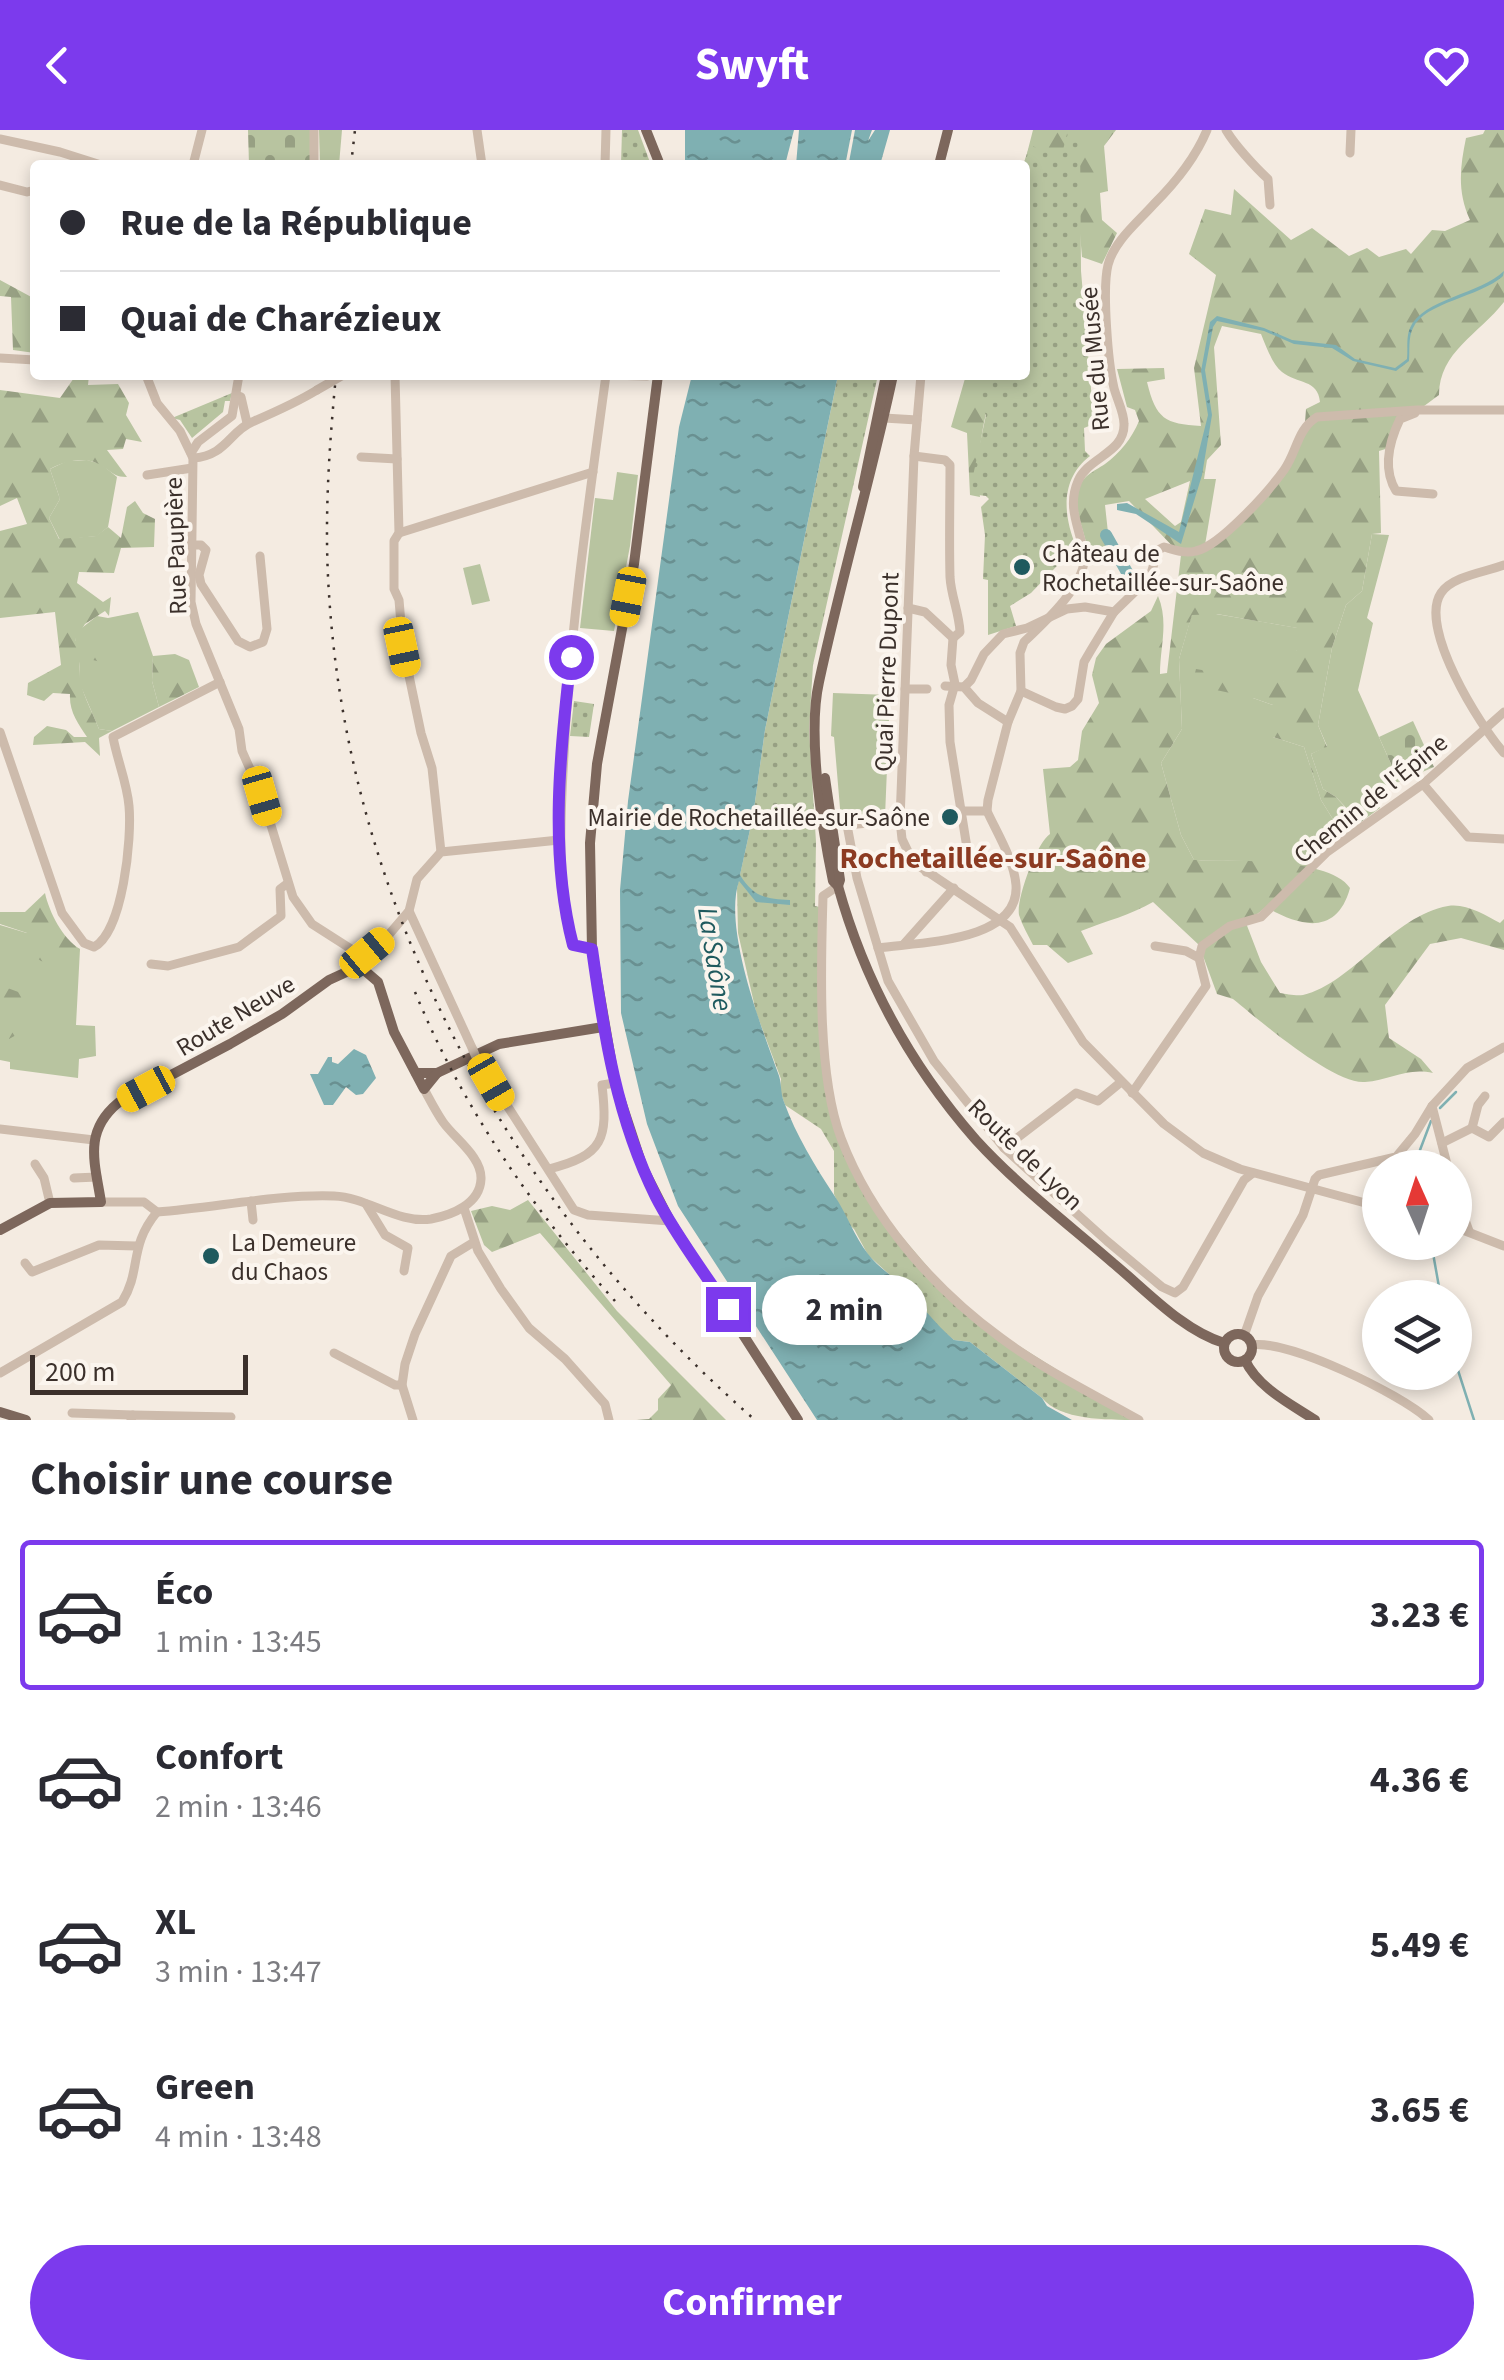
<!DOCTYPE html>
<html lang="fr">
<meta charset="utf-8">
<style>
:root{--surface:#fff;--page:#f7f7f7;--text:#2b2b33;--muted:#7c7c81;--line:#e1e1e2;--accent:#7c3aed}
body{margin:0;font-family:"Source Sans 3",sans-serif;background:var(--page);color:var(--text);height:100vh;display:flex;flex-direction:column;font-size:38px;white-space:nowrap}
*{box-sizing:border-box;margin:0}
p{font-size:32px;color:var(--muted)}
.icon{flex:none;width:55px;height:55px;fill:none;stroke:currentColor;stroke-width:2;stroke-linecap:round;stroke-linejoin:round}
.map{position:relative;height:1290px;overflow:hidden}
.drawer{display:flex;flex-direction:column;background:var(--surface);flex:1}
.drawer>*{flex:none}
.banner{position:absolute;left:30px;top:30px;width:1000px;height:220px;border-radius:10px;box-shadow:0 5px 15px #0003;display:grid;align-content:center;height:220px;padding:0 30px;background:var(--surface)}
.needle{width:65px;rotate:357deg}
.controls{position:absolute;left:1362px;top:1020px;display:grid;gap:20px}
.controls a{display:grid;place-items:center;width:110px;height:110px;border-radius:50%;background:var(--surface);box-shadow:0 5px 15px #0003;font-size:50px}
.scale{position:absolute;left:30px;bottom:25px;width:218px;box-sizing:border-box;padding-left:10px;border:5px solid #3b302b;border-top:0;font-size:28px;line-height:35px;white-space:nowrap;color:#3b302b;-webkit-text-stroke:8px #fbf5ee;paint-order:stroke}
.end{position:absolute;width:45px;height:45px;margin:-22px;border:12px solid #7c3aed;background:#fff;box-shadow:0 0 0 5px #fff}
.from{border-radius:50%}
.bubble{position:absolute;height:70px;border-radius:35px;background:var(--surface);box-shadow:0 5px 15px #0003;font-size:32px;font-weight:700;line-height:70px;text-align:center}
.car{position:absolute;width:30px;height:60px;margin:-30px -15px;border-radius:12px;box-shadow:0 0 8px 2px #0007;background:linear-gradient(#f5c518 24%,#345 0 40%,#f5c518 0 76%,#345 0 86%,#f5c518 0)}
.banner b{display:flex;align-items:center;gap:35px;height:95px;font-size:38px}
.banner b+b{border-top:2px solid var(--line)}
.banner i{width:25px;height:25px;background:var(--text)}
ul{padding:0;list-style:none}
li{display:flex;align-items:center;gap:30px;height:150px;margin:0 20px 15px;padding:0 10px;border:5px solid transparent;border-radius:10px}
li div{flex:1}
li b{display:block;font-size:38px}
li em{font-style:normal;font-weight:700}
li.current{border-color:var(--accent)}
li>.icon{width:90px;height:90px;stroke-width:1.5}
h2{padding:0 30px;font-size:45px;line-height:120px}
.cta{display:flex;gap:20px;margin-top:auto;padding:20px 30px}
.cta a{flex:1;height:115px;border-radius:60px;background:var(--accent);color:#fff;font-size:40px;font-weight:700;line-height:115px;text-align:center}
header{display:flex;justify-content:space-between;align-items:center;height:130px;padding:0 30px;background:var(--accent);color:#fff;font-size:45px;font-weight:700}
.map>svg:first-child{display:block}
</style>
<header><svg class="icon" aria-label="back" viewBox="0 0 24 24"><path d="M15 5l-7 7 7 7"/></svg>Swyft<svg class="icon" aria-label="heart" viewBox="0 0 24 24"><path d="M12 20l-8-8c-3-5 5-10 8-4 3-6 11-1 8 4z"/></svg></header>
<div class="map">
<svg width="1504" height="1290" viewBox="0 0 1504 1290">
<defs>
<pattern id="forest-firs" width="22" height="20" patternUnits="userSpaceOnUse" patternTransform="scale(2.5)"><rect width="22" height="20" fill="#b8c4a0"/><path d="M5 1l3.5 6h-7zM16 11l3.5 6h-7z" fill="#97a083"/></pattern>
<pattern id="cemetery-stones" width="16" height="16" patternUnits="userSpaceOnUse" patternTransform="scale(2.5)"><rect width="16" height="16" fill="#b8c4a0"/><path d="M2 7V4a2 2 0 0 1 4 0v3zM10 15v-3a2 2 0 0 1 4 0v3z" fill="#97a083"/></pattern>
<pattern id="park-dots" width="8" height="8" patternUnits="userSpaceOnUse" patternTransform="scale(2.5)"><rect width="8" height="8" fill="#b8c4a0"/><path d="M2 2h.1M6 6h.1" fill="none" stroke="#97a083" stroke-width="1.8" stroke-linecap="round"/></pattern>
<pattern id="water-ripples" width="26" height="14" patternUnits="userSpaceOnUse" patternTransform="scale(2.5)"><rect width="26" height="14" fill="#7fb0b2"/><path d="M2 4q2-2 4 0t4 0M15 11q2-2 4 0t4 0" fill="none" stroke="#699091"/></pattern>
</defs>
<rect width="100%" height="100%" fill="#f4ebe1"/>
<g fill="#b8c4a0">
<path d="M319,0H342L339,35H320Z"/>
<path d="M87,330L101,334L117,347L108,397L97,406L60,410L49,388L60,369L50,339L67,331Z"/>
<path d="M617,342L638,345L630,416L614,501L580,498L595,368L613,370Z"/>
<path d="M1372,404L1389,405L1367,488L1373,493L1358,560L1399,652L1372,659L1377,669L1352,684L1336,667L1323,659L1311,624L1327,616L1318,595L1332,518L1346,475L1362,461Z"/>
<path d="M480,434L490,471L472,475L463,438Z"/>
<path d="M138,482L153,526L152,551L159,577L112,601L99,599L79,552L80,515L75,510L78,501L97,486L108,488Z"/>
<path d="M1192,484H1216L1298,498L1297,520L1283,553L1253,568L1273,575V607L1304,617L1321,670L1334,691L1335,702L1322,725L1309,738L1244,731L1194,730L1181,705L1161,633L1182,599L1179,529Z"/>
<path d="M833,563L890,565L885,687L841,690L834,607L831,606Z"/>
<path d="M0,795L80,819L76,895L95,896L96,926L79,929L78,948L10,939V932L0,930Z"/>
</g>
<g fill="url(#forest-firs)" fill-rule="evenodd">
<path d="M1033,0H1116L1104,16L1108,61L1100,63L1102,90L1117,103L1102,134L1082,127L1080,104L1024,35Z"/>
<path d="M1485,0H1504V172C1479,204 1439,222 1439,265L1397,296L1392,317L1379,321L1381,403L1372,404L1362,461L1346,475L1332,518L1318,595L1327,617L1311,624L1323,659L1336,667L1351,684L1377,669L1380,678L1331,714L1322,725L1315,722L1335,702L1334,691L1321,670L1304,617L1273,607V575L1253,568L1245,562L1251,548L1283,552L1287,527L1297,520V498L1217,484L1192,485L1179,529L1182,599L1161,633L1181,705L1194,730C1230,731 1329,727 1350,758C1337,806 1300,797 1266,777L1246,793L1261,832L1280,863C1286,864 1296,866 1303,865C1353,853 1392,786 1448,776C1466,773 1485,785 1500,793L1504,789V820L1461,808L1430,814L1385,875L1389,908L1421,929L1433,943C1407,937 1390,950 1365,952C1334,955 1259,890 1233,869L1217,864L1199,815L1153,772C1131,785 1106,791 1081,801L1093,824L1068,833L1047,815H1033C1028,805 1022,795 1019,785C1016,769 1037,712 1050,704L1043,639L1070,637L1078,630L1082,601L1099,573L1092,545L1096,528L1106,514L1151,481L1158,466C1169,492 1160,517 1160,544L1167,543L1181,425L1129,371L1105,375L1110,421L1089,432C1089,408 1073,385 1078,362C1081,346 1093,342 1105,334C1120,323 1132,308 1139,291L1135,280L1127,277L1117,239L1164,238L1165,249L1147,252C1156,289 1165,294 1201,296L1194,238L1216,145L1189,124L1205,79L1231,85L1234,59L1291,110L1312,98L1349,126L1367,118L1379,127L1406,119L1411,124L1432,100L1445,101L1470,90C1457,62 1460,37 1466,8L1483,4ZM1222,196L1261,204C1266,216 1272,234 1282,242C1297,254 1318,249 1320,272L1306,279L1304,306L1252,379L1204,421L1216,349H1204L1207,330L1221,315L1214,217ZM1190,351L1181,392L1175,396L1145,369Z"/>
<path d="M0,150L35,169V223L13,220L11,167L0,166Z"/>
<path d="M76,245H89L88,255L118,254L129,273L126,285L142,312L126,309L123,319L107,320L127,347C116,347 114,344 105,338C88,325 68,330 50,339L60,369L49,388L59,409L96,406L108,397L121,408L127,377L135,371L143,383L155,389L154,417L121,418L114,443L79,442L77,453L103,472L111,467L109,486L105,481L85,494L75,510L103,524L101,532L81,527C74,552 90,575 99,599L112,601L99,608L100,626L85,612L33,615L34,607L47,596L66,600L74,607H87C78,593 69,582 70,564L53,563L44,571L27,565L28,553L61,535L55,482L0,488V401L27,394L17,368L0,376V260L60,268Z"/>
<path d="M966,245H997C984,284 975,326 980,367L970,365L967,303L951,297Z"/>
<path d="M175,524L189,530L199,557L159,577L152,551L153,526Z"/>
<path d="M1196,539L1237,546L1235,564L1192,555Z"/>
<path d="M45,763C49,782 63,809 80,819L73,839L41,831L27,820V803L0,794V782H25Z"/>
<path d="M2,856L32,867L31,874L20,875L12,880L17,890L11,892L19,897L18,904L9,909L10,900L0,894V878L5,874L0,869Z"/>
<path d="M528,1070L617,1181L726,1290H636L649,1289L658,1280V1269L671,1255L540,1103L492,1122L484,1115L471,1081L492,1076L510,1080Z"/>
</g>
<g fill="url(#cemetery-stones)">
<path d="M248,0H310V35H249Z"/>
<path d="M1413,591L1434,637L1399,652L1379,607Z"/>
</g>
<g fill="url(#park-dots)">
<path d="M622,0H638L651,35H621Z"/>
<path d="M1068,0H1078L1080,4L1081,141L1094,294L1084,298L1085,321L1090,326C1060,349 1063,385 1076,416L1031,463L1010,476L1016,496L988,505V450L983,449L985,405L981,377L989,369L986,366L970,364V360L986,285L980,274L985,245H1025L1023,35L1030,15L1061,28Z"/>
<path d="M838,245H878L813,535L809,600L816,712L815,776L820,777L822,901L834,992L868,1067L968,1184L1137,1290C1106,1290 1060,1290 1042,1268L970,1212L954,1210L938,1197L902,1156L868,1125L854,1099L846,1092L834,1064V1021L821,999L785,975L780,961L781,949L756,882L738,803L737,758L753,686L765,600Z"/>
<path d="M232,263L230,271H225L223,282L192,308L180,290L172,288Z"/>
<path d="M574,571L594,574L589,607L570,606Z"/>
</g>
<g fill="url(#water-ripples)">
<path d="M685,0H794L785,35H685Z"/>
<path d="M799,0H852L846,31L849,32L855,0H872L868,11L875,0H890L880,35H796Z"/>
<path d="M1504,141L1503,146C1480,167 1425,172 1413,198C1408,208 1410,220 1409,231L1396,241L1353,231L1332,218L1294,214L1264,201L1217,191L1213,197L1205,240L1212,285L1202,345L1181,414L1136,384L1117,380V374L1127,373L1179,402L1208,285L1201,241L1210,192L1217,186L1264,198L1292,210L1336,215L1355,229L1395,238L1407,229C1408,219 1406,207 1410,198C1422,169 1481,164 1504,141Z"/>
<path d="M692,245H838L765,600L753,686L740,745C754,767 765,769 790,770V775L756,772L739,751C723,798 761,896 778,943C782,952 780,962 784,972C796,1005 815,1036 834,1065C847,1084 854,1106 868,1124C877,1136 891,1145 902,1155C920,1173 935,1194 954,1210L970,1212L1042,1268L1047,1276L1072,1290H817L678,1076L647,994L621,883L620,760L628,671L679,297Z"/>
<path d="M354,919L366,925L376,948L363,964L356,965L346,957L333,975H324L310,944H318L328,927H332V932L338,934Z"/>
</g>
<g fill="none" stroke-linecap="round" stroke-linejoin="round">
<g stroke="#7fb0b2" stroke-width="2.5">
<path d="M1440,978L1456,962"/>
<path d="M1422,1038L1420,1020L1431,991"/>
<path d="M1431,1112L1441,1168"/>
<path d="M1455,1231L1474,1290"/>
</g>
<path stroke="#7fb0b2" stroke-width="12" d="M1106,405L1128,444"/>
<g stroke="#cdbbac" stroke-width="9">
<path d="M314,0V35"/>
<path d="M477,0L482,35"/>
<path d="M1226,0C1234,14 1255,37 1268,49L1270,75"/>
<path d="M0,9L60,22L101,35"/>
<path d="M1350,23L1351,0"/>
<path d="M193,35L202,0"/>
<path d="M605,35L606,0"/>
<path d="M0,55L27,62L35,60"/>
<path d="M0,228L35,230"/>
<path d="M146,245L157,273L180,301L193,328L191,472L196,494L239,599L242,621L262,666L293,767L312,794L362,826"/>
<path d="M395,245L399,403L394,411V459L399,470L403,517L421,603L432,638L441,722"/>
<path d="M606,245L647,246"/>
<path d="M921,245L914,326L900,690L902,709L913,732L1010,797L1083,912L1164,994L1203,1023L1240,1039L1380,1077"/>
<path d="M236,265L241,267L247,293"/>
<path d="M1415,283L1400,289C1389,312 1382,338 1396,361L1433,364"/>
<path d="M884,288L917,290"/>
<path d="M191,323L198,312L232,286L239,245"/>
<path d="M914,326L945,330L950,335C950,373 949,410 950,447C951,466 959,482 960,502L953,508"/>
<path d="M361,327L397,329"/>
<path d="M193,328C226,326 230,301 252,292C275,282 296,273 317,260"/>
<path d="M147,345L192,338"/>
<path d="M399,403L593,342"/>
<path d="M191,415H201L206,420L199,445L201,454L238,511L250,517L263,512L267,499L260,426"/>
<path d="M1504,435C1486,442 1452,446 1441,463C1418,497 1480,596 1504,623"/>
<path d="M908,478L925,482L953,508"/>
<path d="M945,556L964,557L978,573L1008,592"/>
<path d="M964,557L971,550L984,524L1003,504L1027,498L1067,479L1085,477L1114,482"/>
<path d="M905,559H927"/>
<path d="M1021,561L1056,577L1065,579L1072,576L1078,569L1084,532L1091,520L1114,482L1150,447L1158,420L1164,417C1175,420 1185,424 1196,421C1220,416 1269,361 1284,340C1297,322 1297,299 1317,287L1417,280H1504"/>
<path d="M0,602L62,783L84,813L94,817C123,802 132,708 129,676C127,652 117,630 113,607L220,552"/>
<path d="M1423,654L1468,707L1504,709"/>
<path d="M961,681H987"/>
<path d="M900,690L847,695L857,748L888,851L934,931L1004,1018L1107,1111L1162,1157L1175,1163L1183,1157L1244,1050L1253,1043"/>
<path d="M926,742L968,724L950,612L949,575L955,554L951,535L953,508"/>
<path d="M838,756L823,766C821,835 817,944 841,1008C871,1088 934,1159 1001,1208C1044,1240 1093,1264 1139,1290"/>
<path d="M409,781L473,920"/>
<path d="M904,814L954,758"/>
<path d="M1155,816L1186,821L1199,828"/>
<path d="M878,818C918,812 1020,813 1016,755C1014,730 997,703 987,681L988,670L1008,592L1021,561L1020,523L1024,512C1043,494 1087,454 1084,426C1081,399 1066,379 1078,351C1088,327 1125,323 1124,294C1124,282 1117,270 1114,258C1108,233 1102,159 1108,135C1114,111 1138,92 1154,74C1176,52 1195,29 1207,0"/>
<path d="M592,819L573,815C557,752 560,690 564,625C570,498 589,371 606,245"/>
<path d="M362,826L386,808L409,781L417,749L441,722L559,710"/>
<path d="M151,834L168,836L239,817L281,786L280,759L288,753"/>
<path d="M476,927L574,1080L588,1085L670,1091"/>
<path d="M1132,963L1206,856L1199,828L1202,816L1230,796L1261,787L1327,722L1423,654L1504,582"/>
<path d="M1432,976L1448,1038"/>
<path d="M1472,998L1478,975L1485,966"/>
<path d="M0,999L94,1010"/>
<path d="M1442,1013L1472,998L1489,1007L1504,992"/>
<path d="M1004,1018L1076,963L1098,971L1121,952"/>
<path d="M35,1034L44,1048L50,1073"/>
<path d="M549,1039C604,1025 608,1009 602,955L615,953"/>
<path d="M74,1048L97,1047"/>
<path d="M1455,1062L1469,1101"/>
<path d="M251,1071L253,1090"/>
<path d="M101,1072H144L157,1082C215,1078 275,1064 334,1066C367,1067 398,1094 431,1089C452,1085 480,1074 481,1049C482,1027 455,1009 443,992C436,982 430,970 424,959"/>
<path d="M366,1074L385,1105L408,1118L404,1141"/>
<path d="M464,1078L478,1121L501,1159L529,1198L565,1229L605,1274L609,1290"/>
<path d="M1455,1097L1504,1116"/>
<path d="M25,1133L32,1142L99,1115L136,1116"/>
<path d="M1244,1206L1258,1166L1303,1085L1315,1049L1319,1045L1396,1027L1415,1004L1432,976L1467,938L1504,917"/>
<path d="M1251,1215C1288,1209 1401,1264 1429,1290"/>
<path d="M334,1223L395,1255H402"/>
<path d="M0,1243L122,1172C142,1140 128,1117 157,1082"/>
<path d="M72,1283L133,1285"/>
<path d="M131,1290L133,1285L231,1287"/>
<path d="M413,1290L402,1255L405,1234L415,1204L451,1126L474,1112"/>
</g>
<g stroke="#7d675c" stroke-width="10">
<path d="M646,0L660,35"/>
<path d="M939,35L948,0"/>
<path d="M658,245L634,434L597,634L590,713L592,819L615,953L643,1038L670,1091L798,1290"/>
<path d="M893,245C871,348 841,449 819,552C807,605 822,698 833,751L838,756C864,850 911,936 976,1010C1017,1055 1067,1093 1113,1133C1147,1161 1182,1200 1224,1213"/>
<path d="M863,357L886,245"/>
<path d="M825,648L840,750L838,756"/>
<path d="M416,943H437L499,914L603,897"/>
<path d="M0,1100L50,1073L101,1072C95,1033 83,1002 118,973L230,914L282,884L329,850L353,839L364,840L378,852L394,902L424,959L437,943"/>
<circle cx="1238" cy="1218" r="14"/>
<path d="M1245,1230C1258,1258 1291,1274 1315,1290"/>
<path d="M0,1282L26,1290"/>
</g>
<g stroke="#3b302b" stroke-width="2.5" stroke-dasharray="2.5 8" stroke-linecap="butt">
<path d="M351,35L355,0"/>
<path d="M336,245C329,318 324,391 329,464C349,784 516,1082 755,1290"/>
<path d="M415,862C462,976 532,1079 615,1171"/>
</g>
<g stroke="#cdbbac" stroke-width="9">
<path d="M317,260L343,245"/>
<path d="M473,920L476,927"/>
</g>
</g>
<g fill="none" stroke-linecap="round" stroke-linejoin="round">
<path stroke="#7c3aed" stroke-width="12" d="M571,527C560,620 549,723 573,815L592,819C604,905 617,989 656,1067C676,1106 704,1142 728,1179"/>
</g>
<g fill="#1f5a5e" stroke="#fbf5ee" stroke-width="4">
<circle cx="1022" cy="437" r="10"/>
<circle cx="950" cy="687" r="10"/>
<circle cx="211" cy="1126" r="10"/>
</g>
<g text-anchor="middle" stroke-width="8" stroke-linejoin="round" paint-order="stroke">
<g font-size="25" fill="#3b302b" stroke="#fbf5ee">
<text transform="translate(1094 229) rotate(-95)" y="9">Rue du Musée</text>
<text transform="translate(175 416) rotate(-92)" y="9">Rue Paupière</text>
<text transform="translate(886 542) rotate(-88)" y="9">Quai Pierre Dupont</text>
<text transform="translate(1370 668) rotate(-39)" y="9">Chemin de l'Épine</text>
<text transform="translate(235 885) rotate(-31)" y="9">Route Neuve</text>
<text transform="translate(1026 1024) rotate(44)" y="9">Route de Lyon</text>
</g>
<g font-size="25" fill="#3b302b" stroke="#fbf5ee" text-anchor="start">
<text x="1042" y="432">Château de<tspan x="1042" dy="29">Rochetaillée-sur-Saône</tspan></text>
<text x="930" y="696" text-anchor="end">Mairie de Rochetaillée-sur-Saône</text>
<text x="231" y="1121">La Demeure<tspan x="231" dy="29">du Chaos</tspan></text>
</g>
<g font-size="28" font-style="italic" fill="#1f5a5e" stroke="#fbf5ee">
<text transform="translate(716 829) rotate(81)" y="10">La Saône</text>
</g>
<g font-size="30" font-weight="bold" fill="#8c3b22" stroke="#fbf5ee">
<text x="993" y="738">Rochetaillée-sur-Saône</text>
</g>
</g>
</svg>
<div class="controls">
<a><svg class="needle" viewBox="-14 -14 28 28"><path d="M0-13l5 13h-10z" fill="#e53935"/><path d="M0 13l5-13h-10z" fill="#7c7c81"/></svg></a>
<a><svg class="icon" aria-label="layers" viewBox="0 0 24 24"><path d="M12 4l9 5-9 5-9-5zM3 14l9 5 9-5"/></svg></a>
</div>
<div class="scale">200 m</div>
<i class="end from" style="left:571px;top:527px"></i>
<i class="end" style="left:728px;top:1179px"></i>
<div class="bubble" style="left:762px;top:1145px;width:165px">2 min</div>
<i class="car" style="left:628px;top:467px;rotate:191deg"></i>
<i class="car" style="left:402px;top:517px;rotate:168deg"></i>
<i class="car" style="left:262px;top:666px;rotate:164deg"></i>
<i class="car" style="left:367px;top:823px;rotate:50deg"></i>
<i class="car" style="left:491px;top:952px;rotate:150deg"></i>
<i class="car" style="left:146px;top:959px;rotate:242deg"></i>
<div class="banner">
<b><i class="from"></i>Rue de la République</b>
<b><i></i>Quai de Charézieux</b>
</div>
</div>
<section class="drawer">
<h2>Choisir une course</h2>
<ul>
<li class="current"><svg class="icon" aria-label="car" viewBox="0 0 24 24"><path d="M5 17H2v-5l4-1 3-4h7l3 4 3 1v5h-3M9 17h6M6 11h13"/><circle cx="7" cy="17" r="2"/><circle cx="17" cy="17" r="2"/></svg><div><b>Éco</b><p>1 min · 13:45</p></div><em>3.23 €</em></li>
<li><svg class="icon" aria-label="car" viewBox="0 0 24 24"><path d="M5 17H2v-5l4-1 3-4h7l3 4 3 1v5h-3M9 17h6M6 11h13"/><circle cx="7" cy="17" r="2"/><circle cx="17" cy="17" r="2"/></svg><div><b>Confort</b><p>2 min · 13:46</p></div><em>4.36 €</em></li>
<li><svg class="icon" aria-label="car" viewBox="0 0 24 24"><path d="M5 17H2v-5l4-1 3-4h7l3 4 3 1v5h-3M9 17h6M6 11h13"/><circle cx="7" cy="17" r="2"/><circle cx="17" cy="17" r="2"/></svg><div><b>XL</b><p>3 min · 13:47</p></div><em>5.49 €</em></li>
<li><svg class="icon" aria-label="car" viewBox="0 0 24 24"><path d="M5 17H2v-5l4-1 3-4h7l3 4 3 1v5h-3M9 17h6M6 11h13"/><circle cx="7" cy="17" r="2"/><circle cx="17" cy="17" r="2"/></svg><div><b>Green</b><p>4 min · 13:48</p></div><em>3.65 €</em></li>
</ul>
<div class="cta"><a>Confirmer</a></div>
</section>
